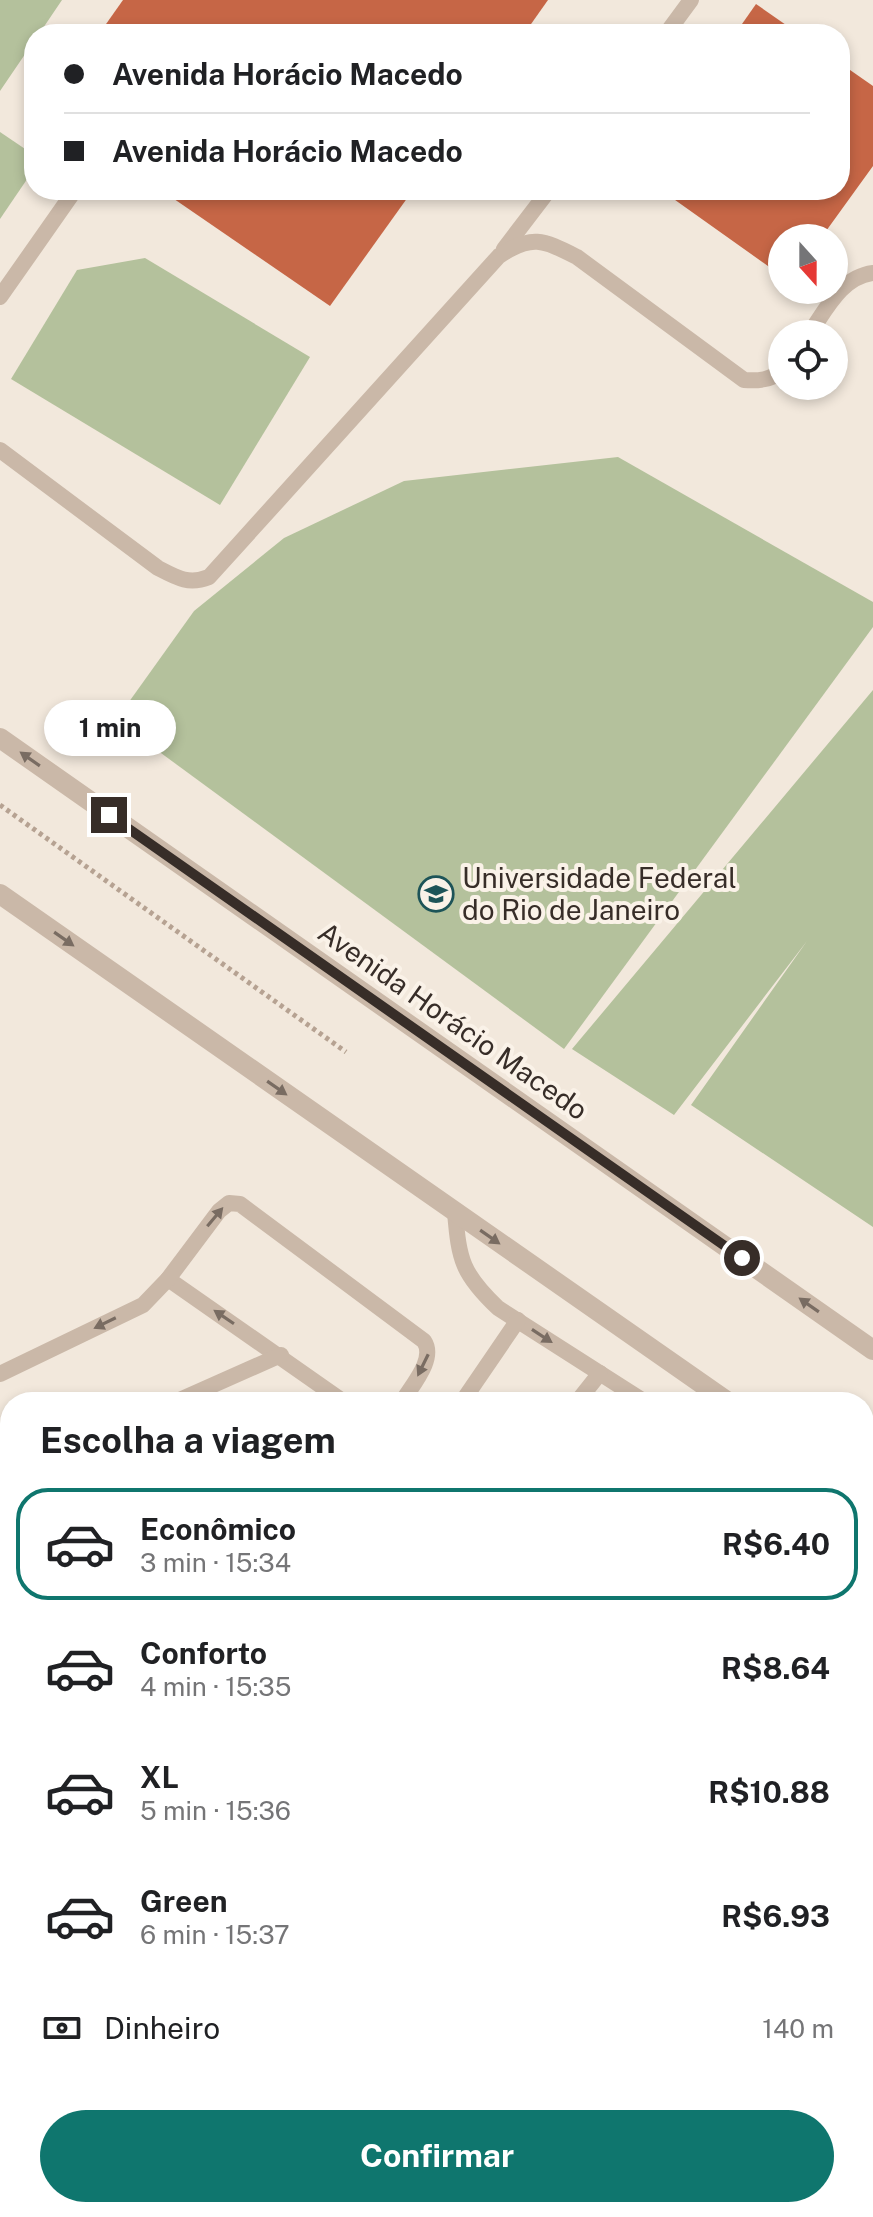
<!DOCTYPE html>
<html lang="pt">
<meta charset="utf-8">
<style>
:root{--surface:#fff;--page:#f6f6f6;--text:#202124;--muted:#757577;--line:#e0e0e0;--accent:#0f766e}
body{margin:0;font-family:"Public Sans",sans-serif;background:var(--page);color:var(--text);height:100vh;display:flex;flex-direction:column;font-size:30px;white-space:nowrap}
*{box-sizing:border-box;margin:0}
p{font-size:26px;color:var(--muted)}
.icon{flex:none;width:44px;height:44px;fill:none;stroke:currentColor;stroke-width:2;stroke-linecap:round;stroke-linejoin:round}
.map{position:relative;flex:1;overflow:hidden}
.sheet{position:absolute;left:0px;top:1392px;width:874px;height:826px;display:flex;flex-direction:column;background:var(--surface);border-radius:32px 32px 0 0;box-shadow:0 4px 12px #0003}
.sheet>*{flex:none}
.banner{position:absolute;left:24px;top:24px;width:826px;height:176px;border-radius:32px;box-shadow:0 4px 12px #0003;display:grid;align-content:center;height:176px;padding:0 40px;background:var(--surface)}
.needle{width:52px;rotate:159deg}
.controls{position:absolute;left:768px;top:224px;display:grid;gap:16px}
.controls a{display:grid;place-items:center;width:80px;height:80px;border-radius:50%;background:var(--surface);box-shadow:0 4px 12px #0003;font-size:40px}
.end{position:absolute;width:36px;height:36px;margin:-18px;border:10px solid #372d28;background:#fff;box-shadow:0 0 0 4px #fff}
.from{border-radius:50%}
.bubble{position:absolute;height:56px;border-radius:28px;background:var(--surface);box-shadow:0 4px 12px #0003;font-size:26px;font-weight:700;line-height:56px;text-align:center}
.banner b{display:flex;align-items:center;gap:28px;height:76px;font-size:30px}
.banner b+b{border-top:2px solid var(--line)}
.banner i{width:20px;height:20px;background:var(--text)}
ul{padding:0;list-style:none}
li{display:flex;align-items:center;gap:24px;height:112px;margin:0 16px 12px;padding:0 24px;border:4px solid transparent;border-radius:32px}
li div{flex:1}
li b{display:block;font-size:30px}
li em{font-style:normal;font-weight:700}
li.selected{border-color:var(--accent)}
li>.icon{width:72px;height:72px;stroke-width:1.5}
h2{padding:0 40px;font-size:36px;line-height:96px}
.pay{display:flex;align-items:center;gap:20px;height:88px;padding:0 40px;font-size:30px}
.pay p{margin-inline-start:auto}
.button{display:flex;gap:16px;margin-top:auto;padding:16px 40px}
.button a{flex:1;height:92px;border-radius:48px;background:var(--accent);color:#fff;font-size:32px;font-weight:700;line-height:92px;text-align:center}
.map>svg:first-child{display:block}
</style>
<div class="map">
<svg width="873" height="2217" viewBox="0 0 873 2217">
<rect width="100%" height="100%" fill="#f2e8dc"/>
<g fill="#b4c19c">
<path d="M0,0H62L39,34H34V41L0,91Z"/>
<path d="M0,132L34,155V169L0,219Z"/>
<path d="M145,258L310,357L220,505L11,379L77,270Z"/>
<path d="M618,457L873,602V627L564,1049L116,720L194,611L284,538L404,481Z"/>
<path d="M873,690V1227L691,1105L807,941L674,1115L572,1049Z"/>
</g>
<g fill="#c66646">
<path d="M123,0H548L524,34H99Z"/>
<path d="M756,4L799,34H735Z"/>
<path d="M840,63L873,86V166L821,238H782V276L661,190H840Z"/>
<path d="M161,190H413L330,306Z"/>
<path d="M10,1529V2034L0,2039V1534Z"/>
</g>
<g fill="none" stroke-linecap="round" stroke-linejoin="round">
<path stroke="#b6a292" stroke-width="5" stroke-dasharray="4 4" stroke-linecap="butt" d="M0,805L346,1052"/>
<g stroke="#cab8a8" stroke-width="16">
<path d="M666,34L691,0"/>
<path d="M504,249L549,190"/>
<path d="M0,297L75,190"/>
<path d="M809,334C826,310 841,277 873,273"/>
<path d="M0,450L158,568C177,578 189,585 209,577L499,256C532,234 543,240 577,257L744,380C759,381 770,380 782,371"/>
<path d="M455,1212C459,1260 462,1274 498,1308L645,1402"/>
<path d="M168,1279L344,1402"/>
<path d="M0,1374L143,1305L168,1279L219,1211L229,1203L240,1204L424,1341C436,1359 412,1385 402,1402"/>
<path d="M175,1402L281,1355"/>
<path d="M462,1402L518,1320"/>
<path d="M577,1402L600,1373"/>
<path d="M0,1480L10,1475"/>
<path d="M864,1584L873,1571"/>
<path d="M0,2203L23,2217"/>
<path d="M371,2208L382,2217"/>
<path d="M303,2217L324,2208"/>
<path d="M592,2217L596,2208"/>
</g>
<g stroke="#cab8a8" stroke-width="20">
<path d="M0,738L873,1350"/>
<path d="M0,894L728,1402"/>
<path d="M864,1497L873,1503"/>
</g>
</g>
<defs><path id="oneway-solid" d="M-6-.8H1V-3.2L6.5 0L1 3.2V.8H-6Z" transform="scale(2)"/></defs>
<g fill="#796c62">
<use href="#oneway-solid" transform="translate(30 759) rotate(-145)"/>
<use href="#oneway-solid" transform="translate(64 939) rotate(35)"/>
<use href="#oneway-solid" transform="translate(277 1088) rotate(35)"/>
<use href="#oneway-solid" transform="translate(215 1217) rotate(-50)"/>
<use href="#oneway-solid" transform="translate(490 1237) rotate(35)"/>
<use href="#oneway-solid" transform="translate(809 1305) rotate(-145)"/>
<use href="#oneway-solid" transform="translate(224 1317) rotate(-146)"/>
<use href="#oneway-solid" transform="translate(105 1323) rotate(154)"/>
<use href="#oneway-solid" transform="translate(542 1336) rotate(33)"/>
<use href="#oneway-solid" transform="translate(423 1365) rotate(116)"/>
</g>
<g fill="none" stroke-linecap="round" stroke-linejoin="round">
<path stroke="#372d28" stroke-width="10" d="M109,815L742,1258"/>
</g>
<defs>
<symbol id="university-ring" viewBox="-11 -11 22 22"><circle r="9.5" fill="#faf2e8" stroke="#1d5458" stroke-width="1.5"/><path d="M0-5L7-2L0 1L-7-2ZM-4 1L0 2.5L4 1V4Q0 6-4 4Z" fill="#1d5458"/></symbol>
</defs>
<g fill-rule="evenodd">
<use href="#university-ring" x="416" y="874" width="40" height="40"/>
</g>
<g text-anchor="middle" stroke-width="8" stroke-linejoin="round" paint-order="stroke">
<g font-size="28" fill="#372d28" stroke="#faf2e8" text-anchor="start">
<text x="462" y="888">Universidade Federal<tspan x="462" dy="32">do Rio de Janeiro</tspan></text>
</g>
<g font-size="28" fill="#372d28" stroke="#faf2e8">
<text transform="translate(453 1021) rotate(35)" y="10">Avenida Horácio Macedo</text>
</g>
</g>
</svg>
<div class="controls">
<a><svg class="needle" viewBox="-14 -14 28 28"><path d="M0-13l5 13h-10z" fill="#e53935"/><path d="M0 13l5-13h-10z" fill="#757577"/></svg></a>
<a><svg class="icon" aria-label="locate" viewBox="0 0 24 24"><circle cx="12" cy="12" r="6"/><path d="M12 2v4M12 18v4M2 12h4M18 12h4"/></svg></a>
</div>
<i class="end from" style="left:742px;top:1258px"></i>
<i class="end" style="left:109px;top:815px"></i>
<div class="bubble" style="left:44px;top:700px;width:132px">1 min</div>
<div class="banner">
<b><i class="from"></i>Avenida Horácio Macedo</b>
<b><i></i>Avenida Horácio Macedo</b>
</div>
<section class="sheet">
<h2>Escolha a viagem</h2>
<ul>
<li class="selected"><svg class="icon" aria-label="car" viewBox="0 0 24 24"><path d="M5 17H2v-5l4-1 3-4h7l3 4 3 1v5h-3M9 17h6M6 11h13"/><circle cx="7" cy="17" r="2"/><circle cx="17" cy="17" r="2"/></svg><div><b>Econômico</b><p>3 min · 15:34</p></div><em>R$6.40</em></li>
<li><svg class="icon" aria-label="car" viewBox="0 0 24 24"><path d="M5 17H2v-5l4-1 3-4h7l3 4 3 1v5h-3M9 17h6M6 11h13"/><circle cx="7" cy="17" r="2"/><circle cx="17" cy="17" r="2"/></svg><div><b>Conforto</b><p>4 min · 15:35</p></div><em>R$8.64</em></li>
<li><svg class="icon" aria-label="car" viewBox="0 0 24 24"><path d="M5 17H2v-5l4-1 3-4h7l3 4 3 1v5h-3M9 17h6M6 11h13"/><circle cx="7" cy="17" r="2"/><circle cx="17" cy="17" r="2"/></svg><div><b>XL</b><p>5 min · 15:36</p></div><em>R$10.88</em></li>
<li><svg class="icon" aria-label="car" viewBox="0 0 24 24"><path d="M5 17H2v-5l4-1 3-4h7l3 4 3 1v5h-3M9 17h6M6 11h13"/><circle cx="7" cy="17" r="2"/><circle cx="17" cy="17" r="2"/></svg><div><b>Green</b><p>6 min · 15:37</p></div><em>R$6.93</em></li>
</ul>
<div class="pay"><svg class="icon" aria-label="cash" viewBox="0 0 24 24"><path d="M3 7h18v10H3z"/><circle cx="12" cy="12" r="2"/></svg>Dinheiro<p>140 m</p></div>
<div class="button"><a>Confirmar</a></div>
</section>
</div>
